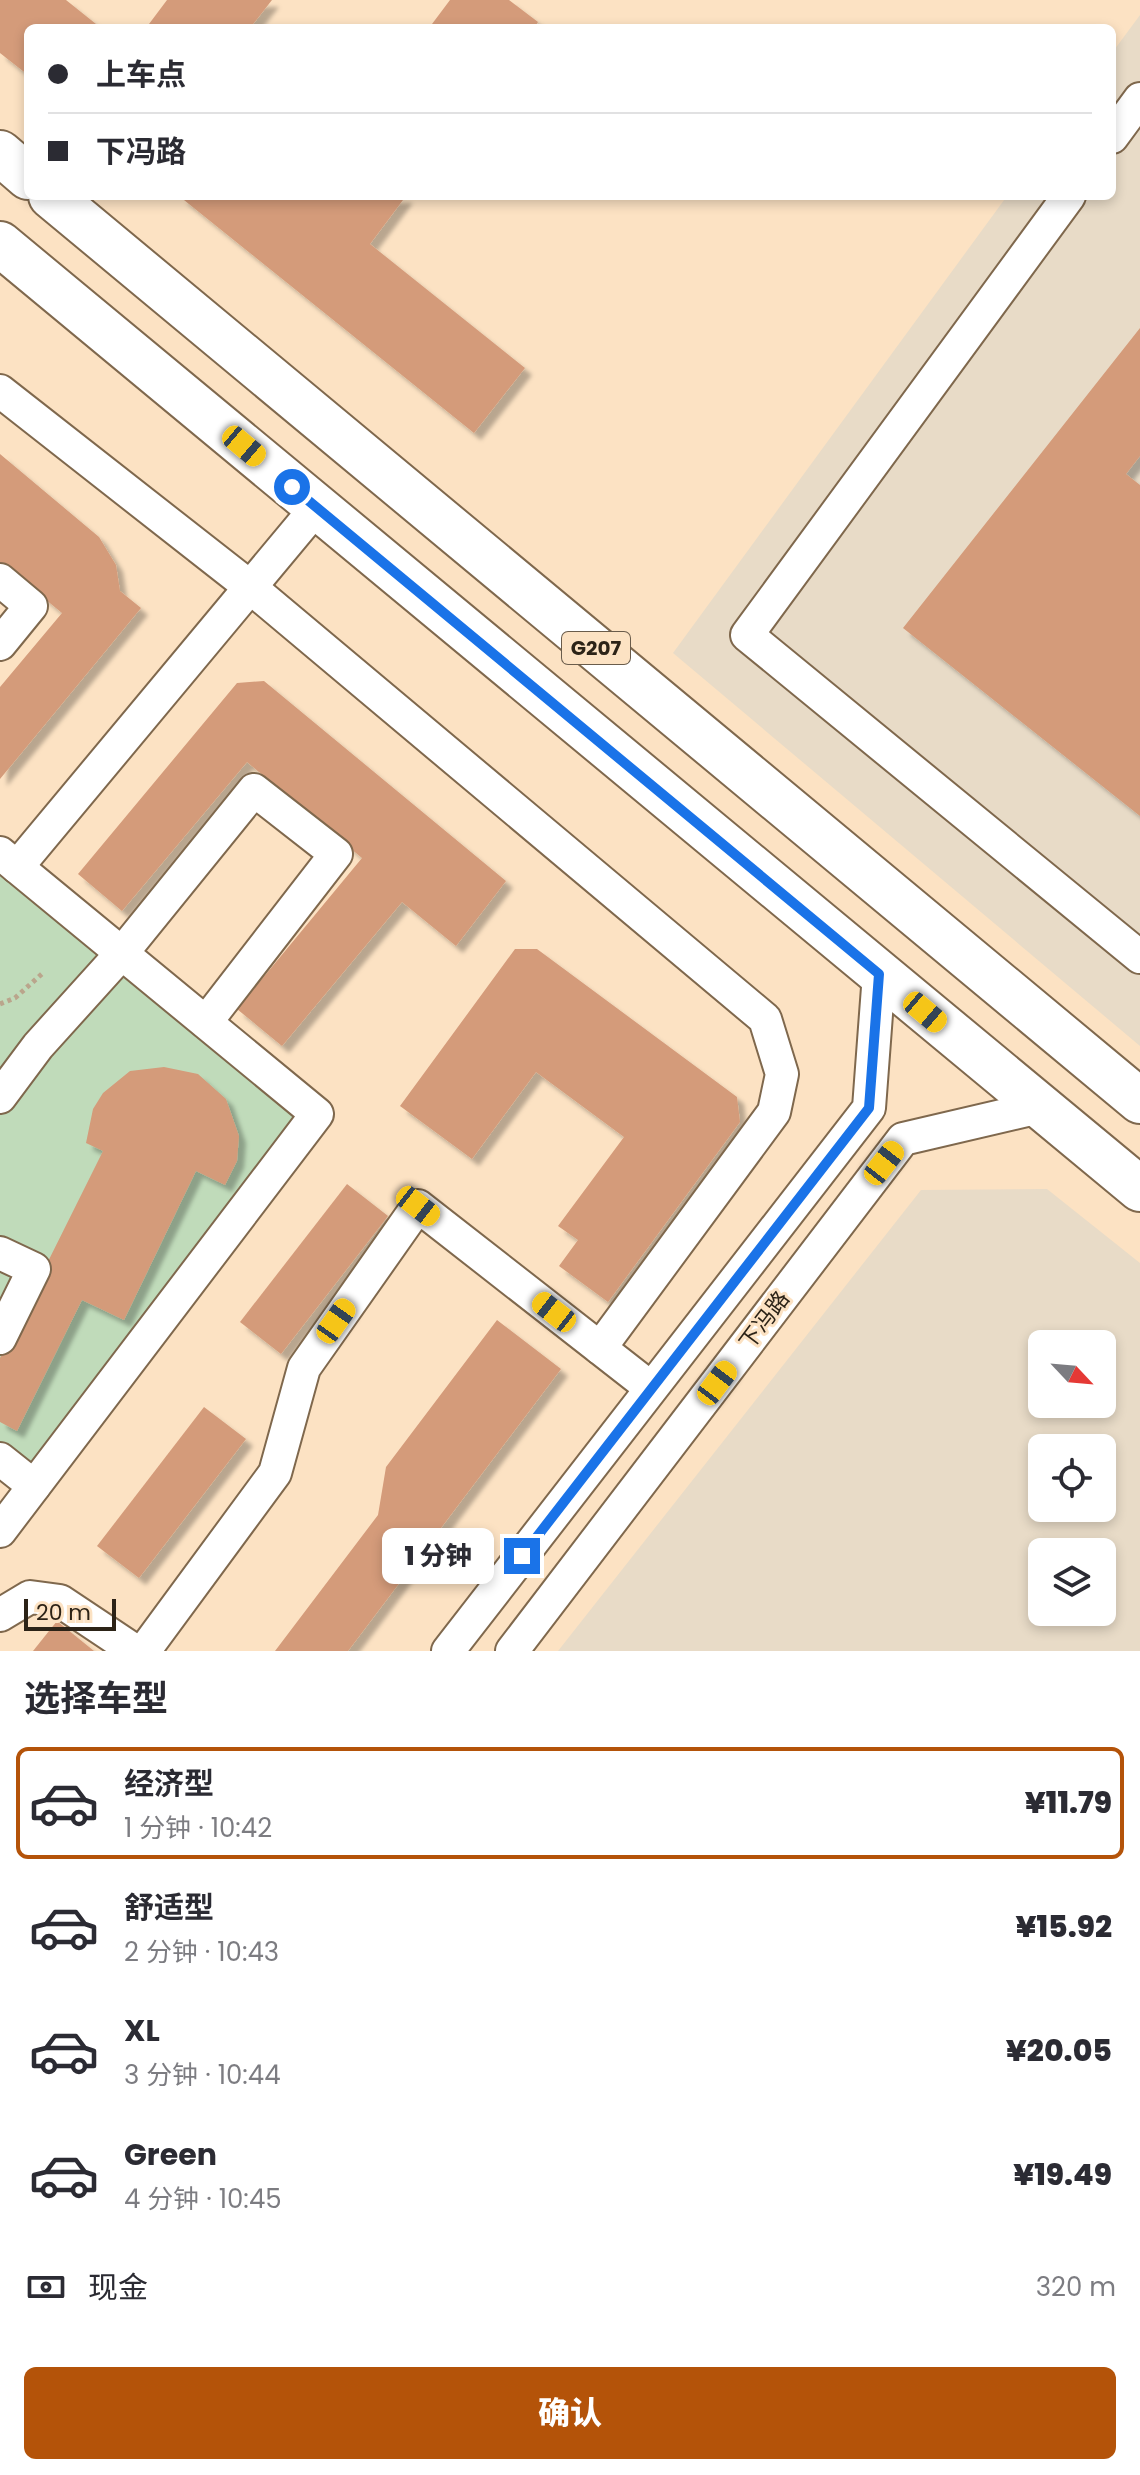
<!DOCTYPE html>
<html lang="zh">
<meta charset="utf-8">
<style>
:root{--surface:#fff;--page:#f2f2f3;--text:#2b2b33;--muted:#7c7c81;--line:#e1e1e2;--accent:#b45309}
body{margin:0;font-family:Poppins,"Noto Sans SC",sans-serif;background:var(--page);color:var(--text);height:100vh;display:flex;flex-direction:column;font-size:30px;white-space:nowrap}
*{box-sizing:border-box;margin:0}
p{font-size:26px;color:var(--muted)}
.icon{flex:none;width:44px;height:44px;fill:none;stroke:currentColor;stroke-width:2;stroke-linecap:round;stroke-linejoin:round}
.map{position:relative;height:1651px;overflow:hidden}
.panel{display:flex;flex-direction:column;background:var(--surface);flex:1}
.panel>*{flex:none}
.top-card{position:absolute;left:24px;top:24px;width:1092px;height:176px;border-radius:12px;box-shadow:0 4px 12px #0003;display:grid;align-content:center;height:176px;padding:0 24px;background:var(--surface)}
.needle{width:52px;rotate:116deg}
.tools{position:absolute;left:1028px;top:1330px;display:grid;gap:16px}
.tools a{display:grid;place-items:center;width:88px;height:88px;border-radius:12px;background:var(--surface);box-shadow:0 4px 12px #0003;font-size:40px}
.scale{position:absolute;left:24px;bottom:20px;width:92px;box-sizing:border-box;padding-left:8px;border:4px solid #2c2317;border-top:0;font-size:22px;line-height:28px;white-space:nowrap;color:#2c2317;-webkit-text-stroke:6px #fce2c3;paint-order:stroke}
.end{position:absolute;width:36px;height:36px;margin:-18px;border:10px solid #1a73e8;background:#fff;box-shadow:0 0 0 4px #fff}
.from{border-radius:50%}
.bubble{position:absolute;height:56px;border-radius:12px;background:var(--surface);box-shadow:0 4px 12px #0003;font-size:26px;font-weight:800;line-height:56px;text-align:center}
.car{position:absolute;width:24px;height:48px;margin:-24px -12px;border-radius:10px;box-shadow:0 0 6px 2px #0007;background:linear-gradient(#f5c518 24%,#345 0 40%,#f5c518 0 76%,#345 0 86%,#f5c518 0)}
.top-card b{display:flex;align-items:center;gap:28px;height:76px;font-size:30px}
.top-card b+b{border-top:2px solid var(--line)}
.top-card i{width:20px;height:20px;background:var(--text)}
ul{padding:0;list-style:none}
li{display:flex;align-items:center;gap:24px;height:112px;margin:0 16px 12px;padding:0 8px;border:4px solid transparent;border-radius:12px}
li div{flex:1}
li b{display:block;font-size:30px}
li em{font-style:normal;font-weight:800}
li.on{border-color:var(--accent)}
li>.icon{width:72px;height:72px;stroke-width:1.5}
h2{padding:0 24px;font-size:36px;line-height:96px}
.pay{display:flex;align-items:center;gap:20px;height:88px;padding:0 24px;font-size:30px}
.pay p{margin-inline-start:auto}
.button{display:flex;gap:16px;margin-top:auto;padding:16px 24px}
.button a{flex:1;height:92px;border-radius:12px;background:var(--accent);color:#fff;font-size:32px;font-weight:800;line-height:92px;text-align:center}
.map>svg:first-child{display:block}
</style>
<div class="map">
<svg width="1140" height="1651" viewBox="0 0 1140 1651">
<defs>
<filter id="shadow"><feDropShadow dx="7" dy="7" stdDeviation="2" flood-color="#0004"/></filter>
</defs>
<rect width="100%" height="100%" fill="#fce2c3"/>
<g fill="#e8dbc7" fill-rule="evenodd">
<path d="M1140,15V1046L673,653L1007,196H1112V53Z"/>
<path d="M1047,1189L1140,1263V1651H558L921,1190ZM1042,1344H1102V1404H1042ZM1042,1448H1102V1508H1042ZM1042,1552H1102V1612H1042Z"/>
</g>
<path fill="#c0dbba" d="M0,853L317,1114L34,1486L0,1459Z"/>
<g fill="#d49b7a" filter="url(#shadow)">
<path d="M0,0H66L101,28H28V75L0,53Z"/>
<path d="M167,0H272L250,28H146Z"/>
<path d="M450,0H509L538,22L534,28H429Z"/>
<path d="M179,196H406L370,244L525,368L474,433Z"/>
<path d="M1140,328V456L1126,474L1140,485V816L903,628Z"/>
<path d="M0,454L99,537L116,565L120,591L141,608L0,779V687L62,613L0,562Z"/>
<path d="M264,681L506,881L456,946L402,902L282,1046L237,1009L362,858L247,762L122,911L78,874L237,683Z"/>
<path d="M515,949H537L737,1097L740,1122L608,1302L559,1266L578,1240L558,1226L624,1137L536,1072L472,1159L400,1106Z"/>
<path d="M164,1067L198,1074L226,1099L239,1136L237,1161L225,1185L196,1171L124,1320L82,1300L17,1431L0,1422V1358L103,1151L86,1143L93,1109L103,1093L130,1071Z"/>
<path d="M347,1184L388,1216L281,1354L240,1322Z"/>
<path d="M497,1320L561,1369L348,1651H275L378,1515L386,1467Z"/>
<path d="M204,1407L246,1439L139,1578L97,1546Z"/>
<path d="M57,1621L94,1651H33Z"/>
</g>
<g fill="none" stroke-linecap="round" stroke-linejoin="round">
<defs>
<g id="minor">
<path d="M1112,137L1140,99"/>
<path d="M1069,196L747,635L1140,957"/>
<path d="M0,391L250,587L765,1019L782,1074L774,1112L600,1348"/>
<path d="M0,580L31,606L0,644"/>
<path d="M0,853L317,1114L0,1531"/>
<path d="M17,867L317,507"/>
<path d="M0,1097L38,1046L122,953L254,790L336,854L206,1022"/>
<path d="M0,1253L34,1269L0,1338"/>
<path d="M0,1459L34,1486"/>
<path d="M0,1615L30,1597L60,1601L135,1651"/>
<path d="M144,1651L275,1473L304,1368L418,1206L651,1388"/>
<path d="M448,1651L869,1108L879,974"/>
<path d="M512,1651L903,1139L1040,1107"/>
</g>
<g id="highway">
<path d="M0,153L28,177"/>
<path d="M51,196L1140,1101"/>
<path d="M0,244L1140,1189"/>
</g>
</defs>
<use href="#minor" stroke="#7f684d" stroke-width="36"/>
<use href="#highway" stroke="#7f684d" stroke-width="48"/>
<path stroke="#baa58c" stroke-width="5" stroke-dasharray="4 4" stroke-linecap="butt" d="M0,1004L15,998L44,972"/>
<use href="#minor" stroke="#fff" stroke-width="32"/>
<use href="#highway" stroke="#fff" stroke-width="44"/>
</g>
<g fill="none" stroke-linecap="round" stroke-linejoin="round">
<path stroke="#1a73e8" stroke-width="10" d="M292,487L879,974L869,1108L522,1556"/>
</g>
<g text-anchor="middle" stroke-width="6" stroke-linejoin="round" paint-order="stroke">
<rect fill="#fce2c3" stroke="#6a5c4b" stroke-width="2" x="562" y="632" width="68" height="32" rx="6"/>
<g font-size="20" font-weight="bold" fill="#2c2317">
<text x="596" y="655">G207</text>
</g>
<g font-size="22" fill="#2c2317" stroke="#fce2c3">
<text transform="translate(764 1320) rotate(-53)" y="8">下冯路</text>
</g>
</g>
</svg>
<div class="tools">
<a><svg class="needle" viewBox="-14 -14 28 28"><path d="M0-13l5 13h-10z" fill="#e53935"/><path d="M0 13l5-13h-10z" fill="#7c7c81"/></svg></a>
<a><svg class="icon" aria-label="locate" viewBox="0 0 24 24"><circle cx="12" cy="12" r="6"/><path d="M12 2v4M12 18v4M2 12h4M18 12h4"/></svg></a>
<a><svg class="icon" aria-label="layers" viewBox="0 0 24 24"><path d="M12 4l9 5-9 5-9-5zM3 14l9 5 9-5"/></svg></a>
</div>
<div class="scale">20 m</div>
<i class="end from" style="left:292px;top:487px"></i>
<i class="end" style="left:522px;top:1556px"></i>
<div class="bubble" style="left:382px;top:1528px;width:112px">1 分钟</div>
<i class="car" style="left:244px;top:446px;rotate:130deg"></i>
<i class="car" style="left:925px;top:1012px;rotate:130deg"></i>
<i class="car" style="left:884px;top:1163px;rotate:38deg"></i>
<i class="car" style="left:418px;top:1206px;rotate:128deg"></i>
<i class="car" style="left:554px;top:1312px;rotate:308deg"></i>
<i class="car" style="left:336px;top:1321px;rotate:35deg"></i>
<i class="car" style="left:717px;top:1383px;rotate:37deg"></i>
<div class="top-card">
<b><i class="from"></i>上车点</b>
<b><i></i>下冯路</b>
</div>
</div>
<section class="panel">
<h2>选择车型</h2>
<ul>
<li class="on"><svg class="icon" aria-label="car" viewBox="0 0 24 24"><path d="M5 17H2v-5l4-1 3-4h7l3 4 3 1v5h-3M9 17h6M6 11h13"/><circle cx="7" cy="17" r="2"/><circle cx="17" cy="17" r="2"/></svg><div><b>经济型</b><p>1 分钟 · 10:42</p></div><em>¥11.79</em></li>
<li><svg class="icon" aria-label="car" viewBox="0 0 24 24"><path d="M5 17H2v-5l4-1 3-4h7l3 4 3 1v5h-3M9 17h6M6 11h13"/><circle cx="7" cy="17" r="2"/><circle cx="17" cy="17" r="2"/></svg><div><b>舒适型</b><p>2 分钟 · 10:43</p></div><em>¥15.92</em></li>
<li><svg class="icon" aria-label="car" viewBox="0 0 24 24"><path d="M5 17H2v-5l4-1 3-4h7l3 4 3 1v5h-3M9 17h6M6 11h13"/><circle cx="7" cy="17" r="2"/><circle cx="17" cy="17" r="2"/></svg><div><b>XL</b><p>3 分钟 · 10:44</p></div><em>¥20.05</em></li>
<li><svg class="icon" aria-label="car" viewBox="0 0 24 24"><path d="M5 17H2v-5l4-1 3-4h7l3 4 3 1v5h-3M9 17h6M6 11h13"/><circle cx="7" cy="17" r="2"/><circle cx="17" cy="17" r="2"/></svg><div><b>Green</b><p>4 分钟 · 10:45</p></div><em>¥19.49</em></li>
</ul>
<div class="pay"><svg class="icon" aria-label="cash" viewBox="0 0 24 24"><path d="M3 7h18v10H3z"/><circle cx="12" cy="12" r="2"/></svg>现金<p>320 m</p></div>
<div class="button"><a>确认</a></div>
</section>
